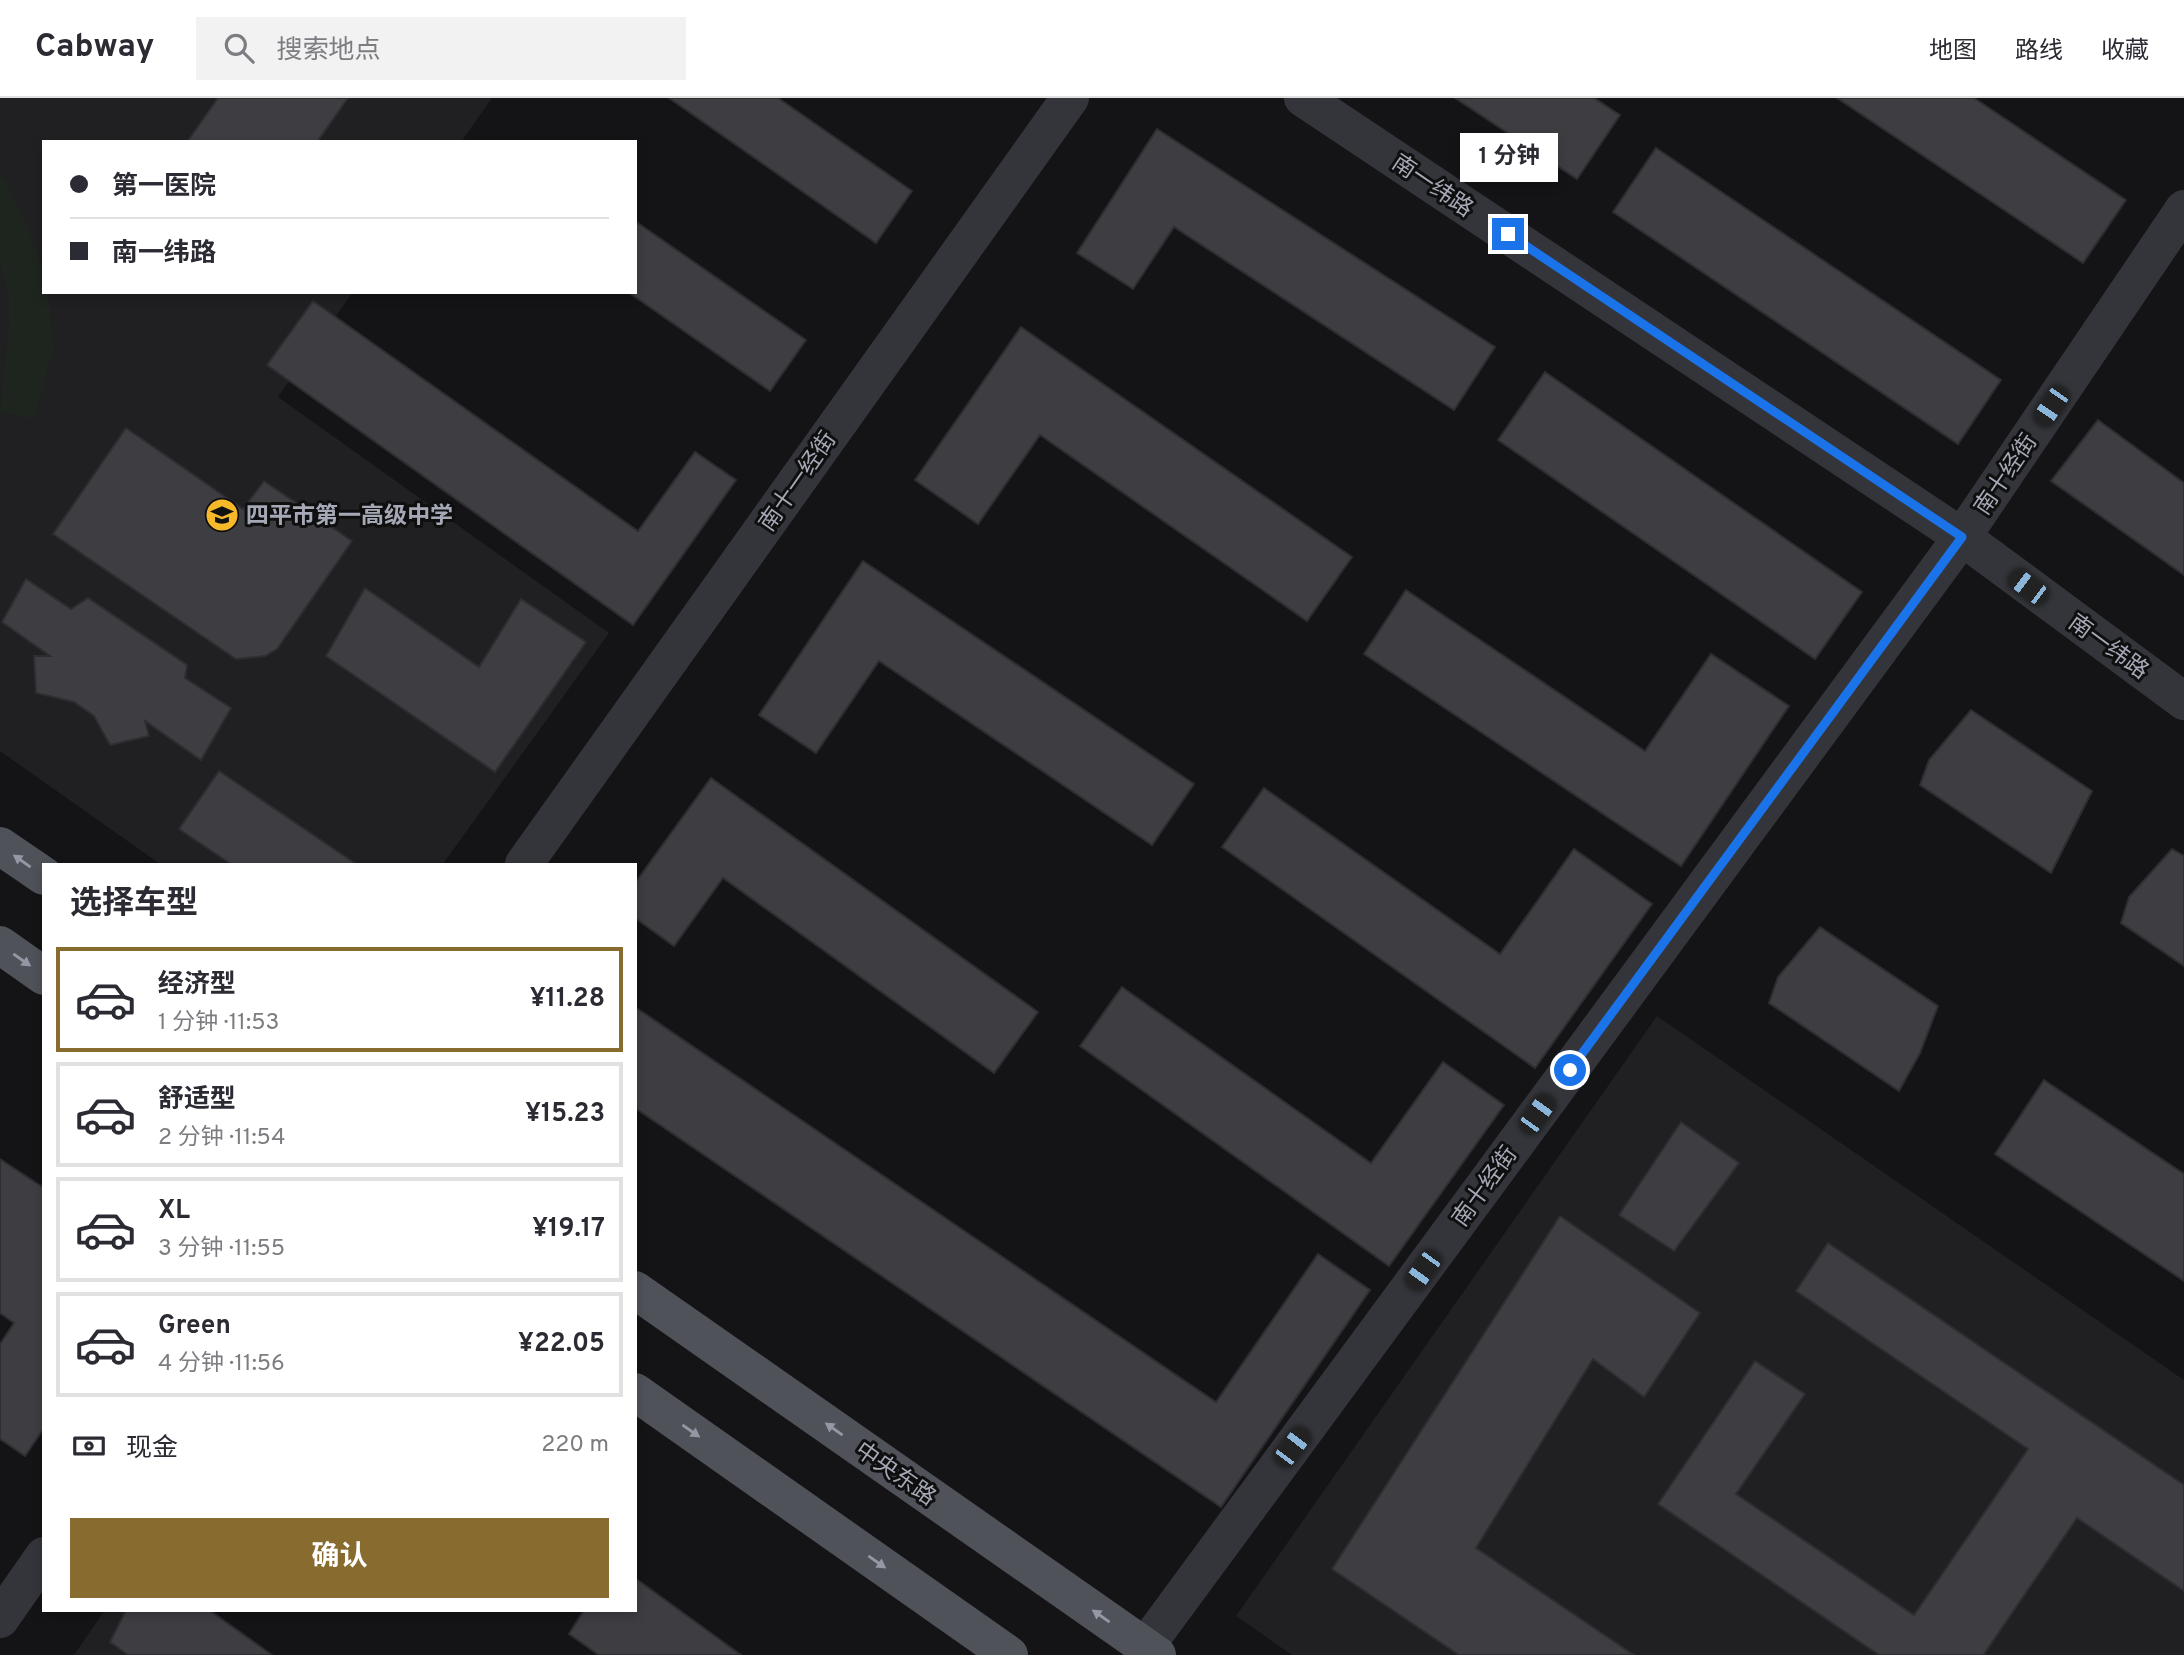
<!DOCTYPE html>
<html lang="zh">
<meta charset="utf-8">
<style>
:root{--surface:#fff;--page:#f2f2f3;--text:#2b2b33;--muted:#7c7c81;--line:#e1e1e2;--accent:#876b2f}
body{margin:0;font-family:Overpass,"Noto Sans SC",sans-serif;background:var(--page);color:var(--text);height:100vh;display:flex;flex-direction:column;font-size:26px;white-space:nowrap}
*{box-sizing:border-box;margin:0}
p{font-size:23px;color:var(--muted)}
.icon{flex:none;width:38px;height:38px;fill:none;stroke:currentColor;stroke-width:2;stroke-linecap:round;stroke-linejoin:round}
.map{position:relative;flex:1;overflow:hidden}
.drawer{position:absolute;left:42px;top:765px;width:595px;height:749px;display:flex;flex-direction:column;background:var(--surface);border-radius:0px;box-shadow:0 4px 10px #0003}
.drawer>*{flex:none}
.banner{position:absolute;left:42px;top:42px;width:595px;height:154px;border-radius:0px;box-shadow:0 4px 10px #0003;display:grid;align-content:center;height:154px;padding:0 28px;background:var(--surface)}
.end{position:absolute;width:32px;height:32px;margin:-16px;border:9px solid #1a73e8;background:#fff;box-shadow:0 0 0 4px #fff}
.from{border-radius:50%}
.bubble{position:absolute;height:49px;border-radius:0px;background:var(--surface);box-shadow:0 4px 10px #0003;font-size:23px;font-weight:700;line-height:49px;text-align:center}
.car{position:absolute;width:21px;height:42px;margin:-21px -10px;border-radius:9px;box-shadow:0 0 5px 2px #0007;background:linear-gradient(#222 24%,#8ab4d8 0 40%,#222 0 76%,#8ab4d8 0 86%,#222 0)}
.banner b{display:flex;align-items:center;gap:24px;height:66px;font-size:26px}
.banner b+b{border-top:2px solid var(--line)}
.banner i{width:18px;height:18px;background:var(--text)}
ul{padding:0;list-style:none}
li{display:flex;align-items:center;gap:21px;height:105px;margin:0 14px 10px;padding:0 14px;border:4px solid var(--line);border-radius:0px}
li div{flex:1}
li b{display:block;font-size:26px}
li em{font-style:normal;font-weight:700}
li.current{border-color:var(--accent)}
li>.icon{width:63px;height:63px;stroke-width:1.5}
h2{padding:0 28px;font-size:32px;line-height:84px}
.pay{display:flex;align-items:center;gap:18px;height:77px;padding:0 28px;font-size:26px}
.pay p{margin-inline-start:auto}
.primary-button{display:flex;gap:14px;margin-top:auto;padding:14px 28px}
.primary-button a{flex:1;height:80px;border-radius:0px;background:var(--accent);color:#fff;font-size:28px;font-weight:700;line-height:80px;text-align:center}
header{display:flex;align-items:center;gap:42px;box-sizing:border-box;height:98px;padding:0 35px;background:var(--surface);border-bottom:2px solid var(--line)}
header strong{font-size:33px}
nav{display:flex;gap:38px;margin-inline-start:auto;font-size:24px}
.search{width:490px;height:63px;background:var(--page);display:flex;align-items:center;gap:18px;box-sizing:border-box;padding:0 24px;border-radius:0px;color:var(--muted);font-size:26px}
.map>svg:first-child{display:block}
</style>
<header>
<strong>Cabway</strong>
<div class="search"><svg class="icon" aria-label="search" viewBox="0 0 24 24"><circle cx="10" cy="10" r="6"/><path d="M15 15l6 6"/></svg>搜索地点</div>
<nav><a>地图</a><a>路线</a><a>收藏</a></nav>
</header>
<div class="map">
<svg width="2184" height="1557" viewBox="0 0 2184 1557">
<rect width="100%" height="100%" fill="#141315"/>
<g fill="#201f22">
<path d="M0,0H492L461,44H44V194H353L278,299L609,535L443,766H160L0,653Z"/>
<path d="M1657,918L2184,1282V1557H1292L1236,1518Z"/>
<path d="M105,1512H155L218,1557H74Z"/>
</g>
<path fill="#1e251f" d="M0,75L6,82C21,119 44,153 44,194H48L54,254L45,278L44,291L33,321L0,314L9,226V195L0,166Z"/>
<g fill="#3e3e42" stroke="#2e2d31" stroke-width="2">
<path d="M218,0H348L317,44H187Z"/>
<path d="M669,0H778L912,93L876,145Z"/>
<path d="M1455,0H1594L1620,17L1577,81Z"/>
<path d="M1837,0H1974L2126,102L2083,165Z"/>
<path d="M1157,31L1495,249L1454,312L1174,129L1133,191L1077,155Z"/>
<path d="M1656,50L2001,282L1958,346L1613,114Z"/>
<path d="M635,123L806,242L770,293L628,194H635Z"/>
<path d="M313,203L638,433L695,354L736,382L633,527L267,267Z"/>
<path d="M1021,229L1352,459L1307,523L1040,337L978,426L915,382Z"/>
<path d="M1545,274L1862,494L1815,561L1498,342Z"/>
<path d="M2098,322L2184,385V477L2051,383Z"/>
<path d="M126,330L243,411L264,383L352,443L277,551L265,558L236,561L53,436Z"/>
<path d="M863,463L1194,686L1152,747L879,563L816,655L759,617Z"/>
<path d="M26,481L71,511L88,500L187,567L185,580L231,610L201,662L145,623L149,638L110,647L94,618L74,604L36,595L34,558H50L2,524Z"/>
<path d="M365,490L479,569L521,501L586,544L495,674L326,558Z"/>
<path d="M1406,492L1645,653L1711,556L1789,608L1681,768L1364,556Z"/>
<path d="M1971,612L2092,693L2051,775L1920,687L1929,662Z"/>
<path d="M219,673L356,766H231L179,731Z"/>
<path d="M711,680L1038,914L994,975L723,780L674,848L635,820V785Z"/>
<path d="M1264,690L1500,856L1574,751L1652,806L1535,970L1222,749Z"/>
<path d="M2172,751L2184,758V868L2121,825L2129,799Z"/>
<path d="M1820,829L1938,908L1920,955L1899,993L1769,905L1778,879Z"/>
<path d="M1122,889L1371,1065L1443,964L1504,1007L1389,1168L1080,948Z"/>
<path d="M635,909L1216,1304L1318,1156L1370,1192L1221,1409L635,1010Z"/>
<path d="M2044,982L2184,1076V1183L1995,1056Z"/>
<path d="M1681,1024L1739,1065L1674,1153L1619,1117Z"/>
<path d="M0,1061L44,1090V1330L25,1358L0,1341V1246L14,1225L0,1215Z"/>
<path d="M1560,1118L1700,1215L1644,1299L1593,1261L1476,1450L1634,1557H1459L1332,1471Z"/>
<path d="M1828,1145L2184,1387V1493L2077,1420L1984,1556L1986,1557H1879L1658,1406L1755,1263L1805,1296L1736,1396L1914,1517L2028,1351L1796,1193Z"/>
<path d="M635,1480L741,1557H599L569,1536L584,1512H635Z"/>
<path d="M126,1512H209L272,1557H128L110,1544Z"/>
</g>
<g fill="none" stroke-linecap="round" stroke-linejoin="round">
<g stroke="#34353a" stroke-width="38">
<path d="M1303,0L1962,439L2184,603"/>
<path d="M524,766L1070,0"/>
<path d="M1145,1549L1962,439L2184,111"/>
</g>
<path stroke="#34353a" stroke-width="38" d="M0,1521L44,1458"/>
<g stroke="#50525a" stroke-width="38">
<path d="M0,748L44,778"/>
<path d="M0,847L44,878"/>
<path d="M635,1192L1157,1557"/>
<path d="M635,1294L1009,1557"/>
</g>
</g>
<defs><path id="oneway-solid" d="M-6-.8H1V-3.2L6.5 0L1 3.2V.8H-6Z" transform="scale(1.75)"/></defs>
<g fill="#9498a4">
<use href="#oneway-solid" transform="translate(22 763) rotate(-145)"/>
<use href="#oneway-solid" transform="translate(22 862) rotate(35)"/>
<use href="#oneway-solid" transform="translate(834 1331) rotate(-145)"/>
<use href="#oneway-solid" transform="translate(691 1333) rotate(35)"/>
<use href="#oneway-solid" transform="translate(877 1464) rotate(35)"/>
<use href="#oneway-solid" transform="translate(1101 1518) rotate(-145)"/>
</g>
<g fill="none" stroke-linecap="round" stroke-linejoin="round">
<path stroke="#1a73e8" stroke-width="9" d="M1508,136L1962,439L1570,972"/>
</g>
<defs>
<symbol id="school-disc" viewBox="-11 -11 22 22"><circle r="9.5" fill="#f7b92a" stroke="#0f0f10"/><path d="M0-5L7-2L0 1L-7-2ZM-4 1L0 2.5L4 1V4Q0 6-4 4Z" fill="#111"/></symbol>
</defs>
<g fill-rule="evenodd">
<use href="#school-disc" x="203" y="398" width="38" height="38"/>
</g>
<g text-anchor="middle" stroke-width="6" stroke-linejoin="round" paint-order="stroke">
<g font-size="23" fill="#a5a9b6" stroke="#0f0f10">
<text transform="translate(1433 87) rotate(34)" y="8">南一纬路</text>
<text transform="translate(2005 376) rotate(-56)" y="8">南十经街</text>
<text transform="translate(797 383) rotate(-55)" y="8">南十一经街</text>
<text transform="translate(2109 548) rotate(36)" y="8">南一纬路</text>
<text transform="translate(1484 1088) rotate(-54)" y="8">南十经街</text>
<text transform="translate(896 1375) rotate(35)" y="8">中央东路</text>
</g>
<g font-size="23" font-weight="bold" fill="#a5a9b6" stroke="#0f0f10" text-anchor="start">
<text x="246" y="425">四平市第一高级中学</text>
</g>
</g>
</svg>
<i class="end from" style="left:1570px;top:972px"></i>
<i class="end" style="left:1508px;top:136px"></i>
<div class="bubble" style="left:1460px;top:35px;width:98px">1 分钟</div>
<i class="car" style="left:2051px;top:308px;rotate:214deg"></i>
<i class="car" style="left:2028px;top:489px;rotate:307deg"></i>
<i class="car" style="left:1537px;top:1016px;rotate:36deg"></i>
<i class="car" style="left:1423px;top:1172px;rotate:216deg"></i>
<i class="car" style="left:1292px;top:1349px;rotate:37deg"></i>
<div class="banner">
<b><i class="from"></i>第一医院</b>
<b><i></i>南一纬路</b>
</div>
<section class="drawer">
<h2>选择车型</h2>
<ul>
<li class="current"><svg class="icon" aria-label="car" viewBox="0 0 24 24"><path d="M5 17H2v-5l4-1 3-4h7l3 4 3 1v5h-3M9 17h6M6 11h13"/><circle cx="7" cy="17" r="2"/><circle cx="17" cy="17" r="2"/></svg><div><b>经济型</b><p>1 分钟 · 11:53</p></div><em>¥11.28</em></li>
<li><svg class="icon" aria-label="car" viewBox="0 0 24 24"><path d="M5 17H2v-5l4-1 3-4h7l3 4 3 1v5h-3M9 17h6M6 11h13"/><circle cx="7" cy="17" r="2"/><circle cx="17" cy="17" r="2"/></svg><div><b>舒适型</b><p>2 分钟 · 11:54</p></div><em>¥15.23</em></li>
<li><svg class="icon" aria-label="car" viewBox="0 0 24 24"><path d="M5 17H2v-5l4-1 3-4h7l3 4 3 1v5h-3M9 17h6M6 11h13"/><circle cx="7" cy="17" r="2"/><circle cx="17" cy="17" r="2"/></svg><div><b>XL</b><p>3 分钟 · 11:55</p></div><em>¥19.17</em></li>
<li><svg class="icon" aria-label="car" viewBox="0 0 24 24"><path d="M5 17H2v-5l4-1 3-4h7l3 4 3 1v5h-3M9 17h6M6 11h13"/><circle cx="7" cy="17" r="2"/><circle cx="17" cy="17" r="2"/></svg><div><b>Green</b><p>4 分钟 · 11:56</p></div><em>¥22.05</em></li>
</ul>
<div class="pay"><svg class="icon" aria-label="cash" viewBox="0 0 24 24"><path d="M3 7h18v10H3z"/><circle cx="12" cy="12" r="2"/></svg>现金<p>220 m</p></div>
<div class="primary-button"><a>确认</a></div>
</section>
</div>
